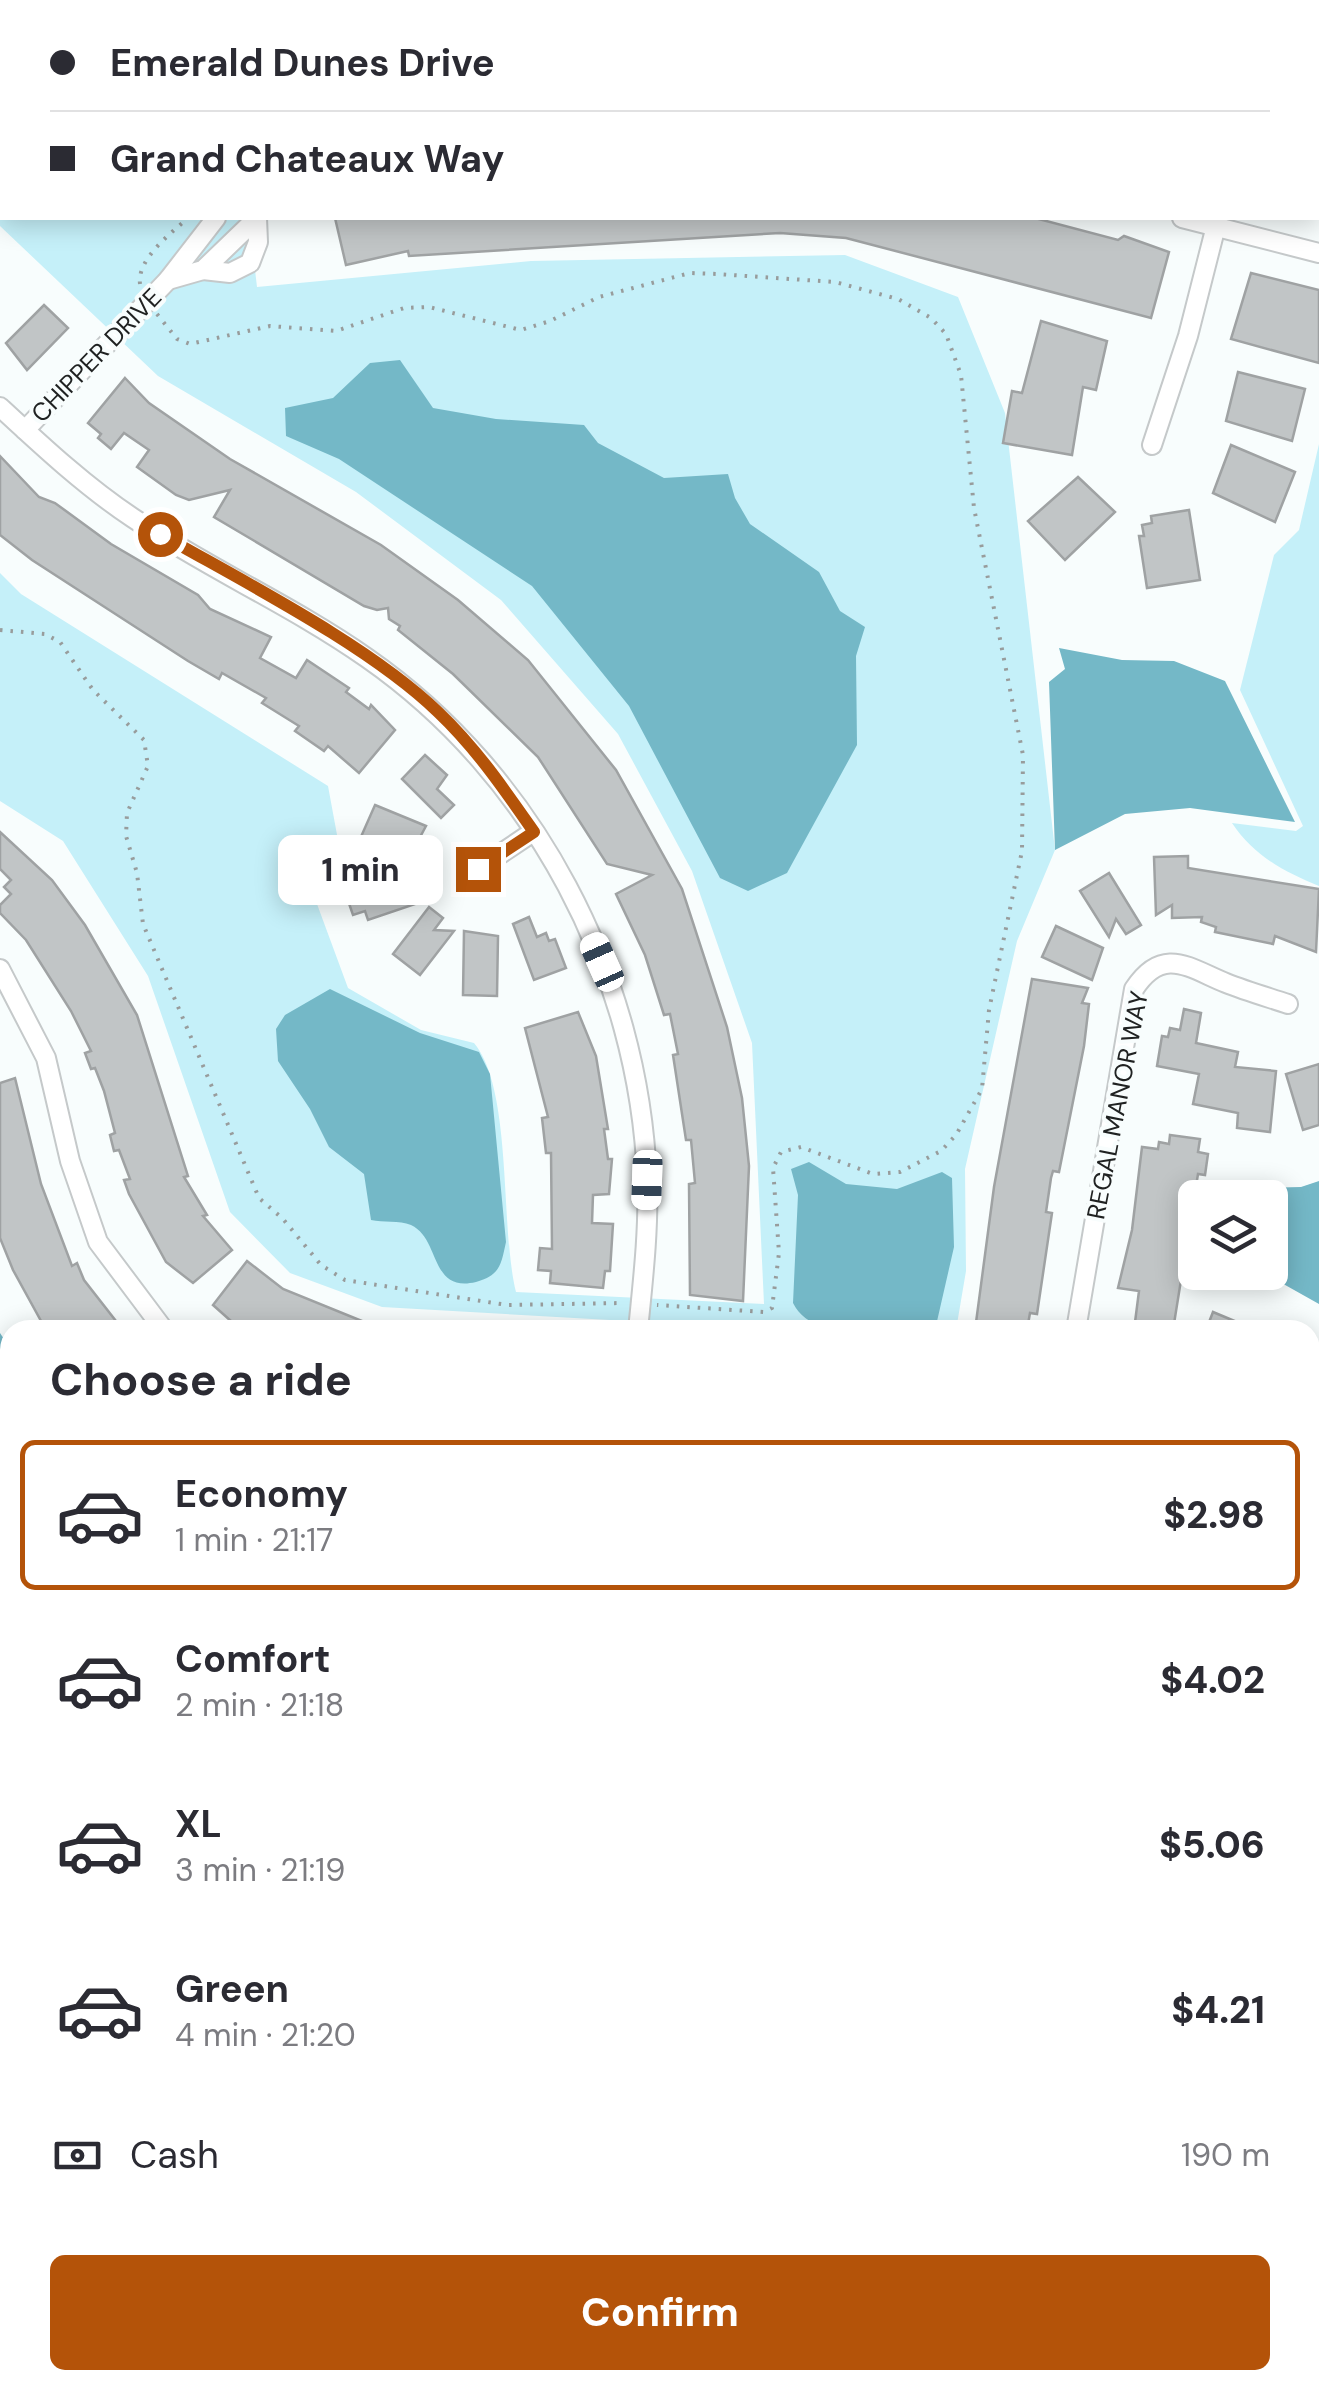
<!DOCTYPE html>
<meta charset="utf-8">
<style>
:root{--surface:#fff;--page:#f7f7f7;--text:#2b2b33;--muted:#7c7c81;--line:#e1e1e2;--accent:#b45309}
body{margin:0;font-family:"DM Sans",sans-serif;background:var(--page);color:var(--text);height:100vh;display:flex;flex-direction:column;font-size:38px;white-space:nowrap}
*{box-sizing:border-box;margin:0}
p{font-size:32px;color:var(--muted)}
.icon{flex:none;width:55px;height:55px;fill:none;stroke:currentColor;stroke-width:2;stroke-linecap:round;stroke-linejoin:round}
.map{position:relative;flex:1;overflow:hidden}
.details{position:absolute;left:0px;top:1320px;width:1320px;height:1070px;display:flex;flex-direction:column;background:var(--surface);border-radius:30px 30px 0 0;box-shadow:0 5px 25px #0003}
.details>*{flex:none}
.banner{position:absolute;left:0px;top:0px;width:1320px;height:220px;box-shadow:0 5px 25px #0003;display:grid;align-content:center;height:220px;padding:0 50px;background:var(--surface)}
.buttons{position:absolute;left:1178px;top:1180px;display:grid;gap:20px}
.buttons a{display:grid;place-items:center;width:110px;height:110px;border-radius:15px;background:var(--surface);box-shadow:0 5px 25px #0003;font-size:50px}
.end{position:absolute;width:45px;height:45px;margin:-22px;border:12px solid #b45309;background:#fff;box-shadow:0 0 0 5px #fff}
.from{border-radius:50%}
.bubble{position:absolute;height:70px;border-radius:15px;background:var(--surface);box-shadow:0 5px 25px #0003;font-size:32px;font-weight:800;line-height:70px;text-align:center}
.car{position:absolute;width:30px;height:60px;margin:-30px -15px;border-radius:12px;box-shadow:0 0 8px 2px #0007;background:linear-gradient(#fff 24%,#345 0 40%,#fff 0 76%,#345 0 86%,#fff 0)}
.banner b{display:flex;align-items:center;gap:35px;height:95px;font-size:38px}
.banner b+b{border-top:2px solid var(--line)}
.banner i{width:25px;height:25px;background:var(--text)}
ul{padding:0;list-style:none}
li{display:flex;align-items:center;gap:30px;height:150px;margin:0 20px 15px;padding:0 30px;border:5px solid transparent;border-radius:15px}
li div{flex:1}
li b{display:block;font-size:38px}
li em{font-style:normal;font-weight:800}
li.selected{border-color:var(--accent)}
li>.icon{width:90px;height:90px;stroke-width:1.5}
h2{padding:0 50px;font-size:45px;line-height:120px}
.pay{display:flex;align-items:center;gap:25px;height:110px;padding:0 50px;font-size:38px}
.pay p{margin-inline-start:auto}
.primary-button{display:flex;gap:20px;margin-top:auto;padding:20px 50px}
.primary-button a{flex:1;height:115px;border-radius:15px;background:var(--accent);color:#fff;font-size:40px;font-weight:800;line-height:115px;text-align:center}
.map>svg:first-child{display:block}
</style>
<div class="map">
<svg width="1319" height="2390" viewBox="0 0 1319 2390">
<rect width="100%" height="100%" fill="#f8fdfd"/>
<g fill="#c5f0f9">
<path d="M0,0L161,2H2V218H249L257,287L531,261L845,255L958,297L1005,413L1055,850L1017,941L965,1169L966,1271L956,1330H786L382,1307L290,1273L230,1212L148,976L63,841L0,801V573L21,594L328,786L340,851L317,904L348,988L421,1030L474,1043C513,1089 500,1229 516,1292L764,1304L752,1043L692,871L618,734L501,600L356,492L158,376L0,226Z"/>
<path d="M1319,444V886C1284,872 1253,855 1232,823L1296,831L1303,826L1240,690L1274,555L1299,530Z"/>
<rect x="0" y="1632" width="10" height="168"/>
</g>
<g fill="#74b8c7">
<path d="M400,360L433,408L496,419L584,425L598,443L664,478L728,474L735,498L750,524L819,572L840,611L865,627L856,656L857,745L787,873L748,891L720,878L629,706L532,586L339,459L286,436L285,408L333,398L370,363Z"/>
<path d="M1059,648L1122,660L1174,661L1225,681L1295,822L1190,808L1125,814L1055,850L1049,682L1065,669Z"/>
<path d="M330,989L420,1033L479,1052L490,1074L506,1242C501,1264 501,1275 476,1282C429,1293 441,1239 411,1225C399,1220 383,1223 371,1220L364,1174L329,1147L310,1109L278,1061L276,1029L285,1015Z"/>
<path d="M809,1162L846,1184L897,1189L942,1172L952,1178L954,1247L935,1330C894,1330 813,1345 793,1303L798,1195L791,1169Z"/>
<path d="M1319,1181V1304L1264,1273L1270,1272V1198L1248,1197L1258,1188L1301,1187Z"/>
<path d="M0,1333L10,1348V1608L0,1609Z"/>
<path d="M1310,1643L1319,1648V1694H1310Z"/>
</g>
<g fill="#c1c5c6" stroke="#9fa2a3" stroke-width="2.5">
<path d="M335,218H1035L1118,240L1124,236L1169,252L1151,318L846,238L780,233L409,256L408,251L346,265Z"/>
<path d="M1251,273L1319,290V363L1231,339Z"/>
<path d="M44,305L68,328L27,370L6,343Z"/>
<path d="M1041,321L1107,341L1096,390L1083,387L1072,455L1003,443L1012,391L1022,393Z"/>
<path d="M1238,372L1305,389L1292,441L1226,421Z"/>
<path d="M125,378L149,403L230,459L381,545L458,600L528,660L616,770L682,889L727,1027L742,1098L749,1166L743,1301L690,1295L689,1184L695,1183L691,1140H686L673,1055L678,1054L670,1014L664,1015L645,955L616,894L652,875L607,864L538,757L453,674L398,630L400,626L389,619L388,608L377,610L364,606L214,517L230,490L189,500L176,495L137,467L149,450L124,433L111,449L98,438L101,434L88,423Z"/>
<path d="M1231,445L1295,472L1275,522L1213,493Z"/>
<path d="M0,456L39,497L55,503L111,544L198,595L210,609L271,637L260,658L296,678L307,660L349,688L346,692L369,709L371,705L395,730L359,773L328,746L324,751L295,731L299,726L262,703L266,698L222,673L219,679L188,661L32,560L0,535Z"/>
<path d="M1078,477L1115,512L1065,560L1028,521Z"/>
<path d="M1189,510L1200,580L1147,588L1139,536H1144L1142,525L1152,523L1151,516Z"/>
<path d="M425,755L447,775L437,789L454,805L441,818L402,779Z"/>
<path d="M375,805L426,826L418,841L424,844L417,862L360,839Z"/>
<path d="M0,832L52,880L85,925L137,1015L188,1176L184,1177L207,1215L203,1216L232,1250L193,1283L166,1262L129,1194L124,1180L130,1179L119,1150L114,1151L110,1135L115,1133L104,1091L95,1068L91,1069L85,1053L91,1051L71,1011L26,940L0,913V905L11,894L4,887L11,880L0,869Z"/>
<path d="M1188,856V868L1319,889L1316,952L1275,936L1273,944L1215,932L1216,927L1201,922L1202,917L1172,918V905L1156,915L1154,857Z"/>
<path d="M413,869L424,901L368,920L365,911L353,915L345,892Z"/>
<path d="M1109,873L1141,925L1126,934L1116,919L1109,937L1080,891Z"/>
<path d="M429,907L443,918L434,930L454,931L420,975L393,954Z"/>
<path d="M529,917L537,937L546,933L549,941L555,939L566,968L534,980L513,924Z"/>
<path d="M1056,926L1103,948L1092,980L1042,957Z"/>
<path d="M464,931L498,936L497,996L463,995Z"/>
<path d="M1032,979L1088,988L1082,1003L1089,1004L1084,1046L1059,1172L1053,1171L1051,1178L1046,1212L1052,1213L1037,1314L1030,1313L1027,1330H975L994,1187Z"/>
<path d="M1184,1009L1201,1013L1196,1043L1238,1052L1235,1067L1276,1071L1270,1132L1237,1128L1238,1113L1193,1104L1199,1074L1157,1066L1162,1036L1168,1037L1170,1028L1180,1030Z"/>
<path d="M578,1012L596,1056L608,1129H604L608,1159H612L609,1194L593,1195L592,1223L613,1224L610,1271H605L603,1288L550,1283L551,1271L538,1270L540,1248L552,1249L551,1153H546L542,1118L548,1117L525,1028Z"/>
<path d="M1319,1064V1125L1303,1130L1286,1074Z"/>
<path d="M15,1078L41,1184L72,1266L77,1263L84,1280L123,1330H46L13,1270L0,1238V1083Z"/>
<path d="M1170,1135L1200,1139L1198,1152L1208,1154L1205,1175L1198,1174L1173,1330H1134L1139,1291L1118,1288L1132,1230L1142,1147L1158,1149L1159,1142L1169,1144Z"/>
<path d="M247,1261L283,1289L384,1330H241L213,1305Z"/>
<path d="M1213,1312L1256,1330H1206Z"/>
</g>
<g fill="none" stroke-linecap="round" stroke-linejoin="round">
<defs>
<g id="minor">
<path d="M602,0V2"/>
<path d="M1275,2L1276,0"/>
<path d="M1182,218L1319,253"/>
<path d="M203,270L230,273L250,263L258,242L257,218"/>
<path d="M168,280L203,270L257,218"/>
<path d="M0,407C41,445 86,487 133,518C209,569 293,606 367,658C535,775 639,975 647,1179C649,1229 643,1280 638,1330"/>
<path d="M25,430L168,280L216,218"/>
<path d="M1152,445L1188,336L1218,218"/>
<path d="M478,869L533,832"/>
<path d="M0,969L46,1058L70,1161L98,1242L164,1330"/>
<path d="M1076,1330L1134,989C1163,945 1189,968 1226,983C1246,991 1267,997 1288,1004"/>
<path d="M1310,1474L1319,1479"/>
<path d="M1310,2068H1319"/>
<path d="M0,2123L10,2151"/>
<path d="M1310,2296H1319"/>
<path d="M0,2340L10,2336"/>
<path d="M88,2380L89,2390"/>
<path d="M503,2380L504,2390"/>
<path d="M341,2390L342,2380"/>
<path d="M527,2390L528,2380"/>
<path d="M946,2390V2380"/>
</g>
<g id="primary">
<path d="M0,1824H10"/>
<path d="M1310,1828H1319"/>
</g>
</defs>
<use href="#minor" stroke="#c5c9ca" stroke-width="22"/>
<use href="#primary" stroke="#d7d7d7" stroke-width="32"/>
<g stroke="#989c9c" stroke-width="4" stroke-dasharray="2.5 8" stroke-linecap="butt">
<path d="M127,0L129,2"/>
<path d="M140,284C137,259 170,234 188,218"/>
<path d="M157,314L177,339L190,344L270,326L336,331L404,308L429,307L521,330L550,321L599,297L690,273L717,274L835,282L898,299L931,318L946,334L961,375L974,508L1023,755L1022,851L989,1010L982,1089L956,1135L941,1151L900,1172L873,1174L801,1147L781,1152L773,1168L779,1253L772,1308L764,1312L657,1305"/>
<path d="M0,630L45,634L60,642L93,690L144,740L148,766L127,813L126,836L137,873L143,924L259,1198L283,1219L321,1265L345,1280L507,1305L623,1303"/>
</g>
<use href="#minor" stroke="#fff" stroke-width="18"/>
<use href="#primary" stroke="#96d3e0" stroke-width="28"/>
</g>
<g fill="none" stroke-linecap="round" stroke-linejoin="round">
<path stroke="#b45309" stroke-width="12" d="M160,534C244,582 370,646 438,712C476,748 504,789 534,832L478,869"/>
</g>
<g text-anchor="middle" stroke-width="8" stroke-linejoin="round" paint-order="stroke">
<g font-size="25" fill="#202222" stroke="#f8fdfd">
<text transform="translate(96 355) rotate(-46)" y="9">CHIPPER DRIVE</text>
<text transform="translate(1117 1105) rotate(-79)" y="9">REGAL MANOR WAY</text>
</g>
</g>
</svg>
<div class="buttons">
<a><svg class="icon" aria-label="layers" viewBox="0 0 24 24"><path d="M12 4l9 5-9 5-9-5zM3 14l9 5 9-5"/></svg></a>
</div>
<i class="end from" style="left:160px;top:534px"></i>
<i class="end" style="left:478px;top:869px"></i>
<div class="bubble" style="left:278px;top:835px;width:165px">1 min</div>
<i class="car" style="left:602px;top:962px;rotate:336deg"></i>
<i class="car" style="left:647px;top:1180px;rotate:182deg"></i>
<div class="banner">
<b><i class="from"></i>Emerald Dunes Drive</b>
<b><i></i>Grand Chateaux Way</b>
</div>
<section class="details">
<h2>Choose a ride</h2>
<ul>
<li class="selected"><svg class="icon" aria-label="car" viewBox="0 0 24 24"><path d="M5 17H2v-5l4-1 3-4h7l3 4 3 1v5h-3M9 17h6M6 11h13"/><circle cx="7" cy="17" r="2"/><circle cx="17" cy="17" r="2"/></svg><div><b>Economy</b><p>1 min · 21:17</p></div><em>$2.98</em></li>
<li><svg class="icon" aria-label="car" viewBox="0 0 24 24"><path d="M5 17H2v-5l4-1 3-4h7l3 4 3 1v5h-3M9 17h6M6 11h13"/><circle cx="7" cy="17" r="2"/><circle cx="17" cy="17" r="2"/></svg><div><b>Comfort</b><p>2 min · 21:18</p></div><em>$4.02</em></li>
<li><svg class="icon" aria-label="car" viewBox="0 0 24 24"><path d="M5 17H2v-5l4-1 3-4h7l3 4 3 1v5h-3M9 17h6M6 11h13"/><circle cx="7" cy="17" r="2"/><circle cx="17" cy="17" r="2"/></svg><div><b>XL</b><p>3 min · 21:19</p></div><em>$5.06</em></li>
<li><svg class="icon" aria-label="car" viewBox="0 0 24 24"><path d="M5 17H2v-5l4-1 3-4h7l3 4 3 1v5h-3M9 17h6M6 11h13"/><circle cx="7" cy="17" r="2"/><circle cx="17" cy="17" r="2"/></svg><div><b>Green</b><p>4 min · 21:20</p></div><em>$4.21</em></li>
</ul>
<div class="pay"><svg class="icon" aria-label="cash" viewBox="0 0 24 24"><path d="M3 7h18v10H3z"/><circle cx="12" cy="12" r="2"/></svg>Cash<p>190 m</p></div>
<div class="primary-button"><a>Confirm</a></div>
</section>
</div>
